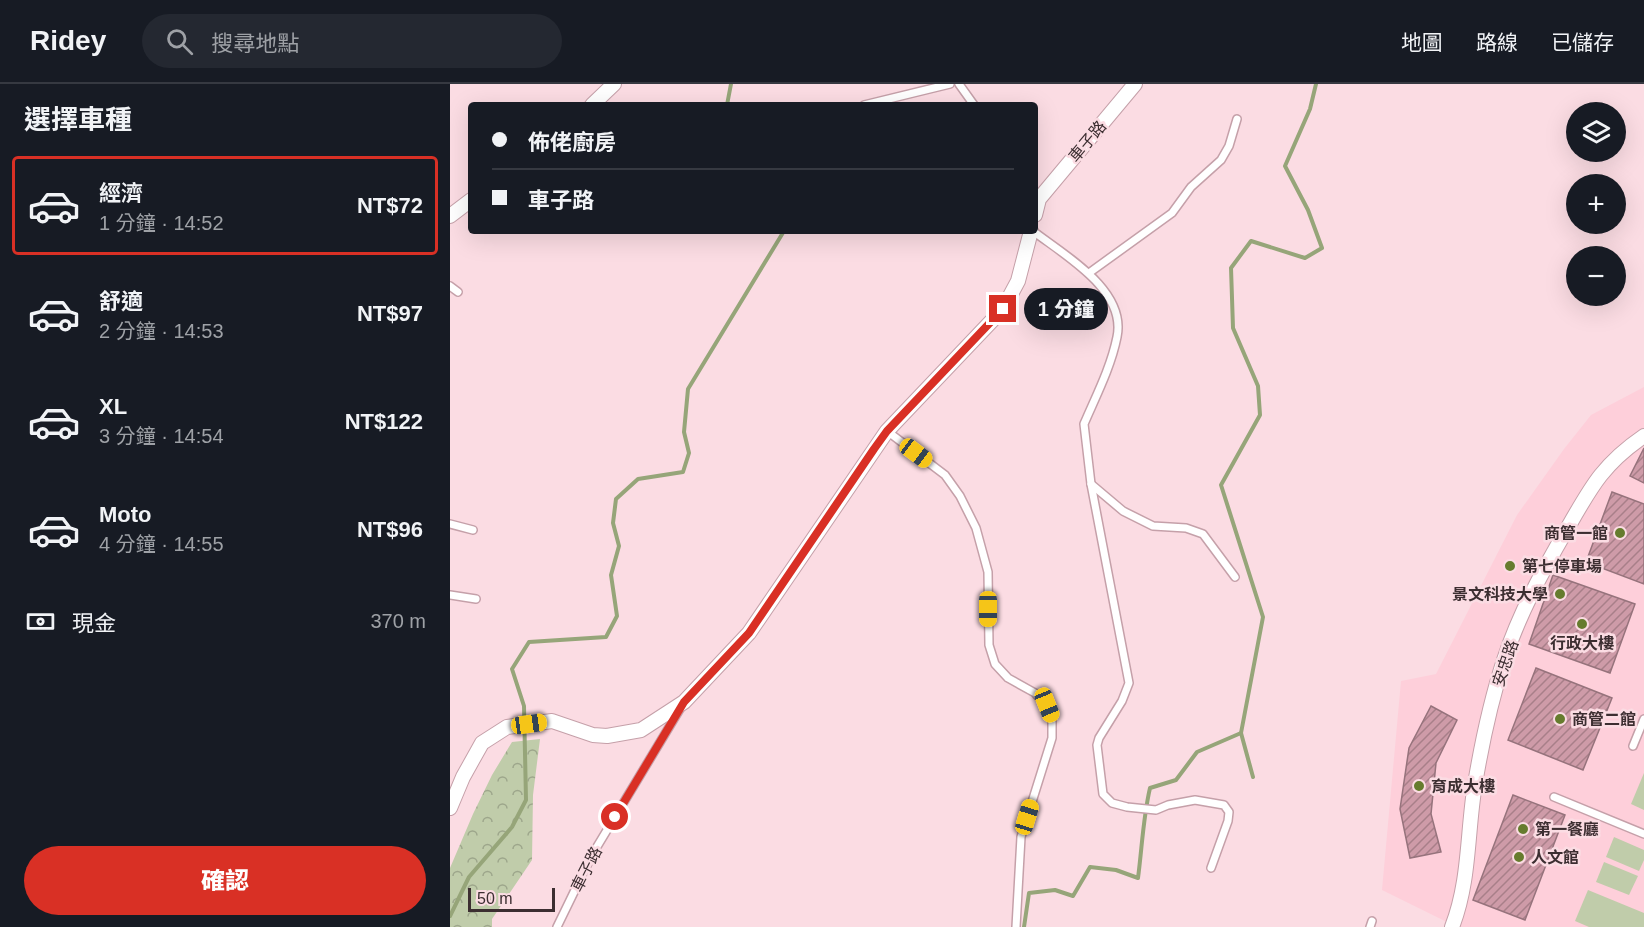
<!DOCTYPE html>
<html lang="zh-TW">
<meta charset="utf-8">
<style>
:root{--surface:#171b24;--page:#242831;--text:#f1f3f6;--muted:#9ea1a6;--line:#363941;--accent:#d93025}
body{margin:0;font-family:Helvetica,"Noto Sans TC",sans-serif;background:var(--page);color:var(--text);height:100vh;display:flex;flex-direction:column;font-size:22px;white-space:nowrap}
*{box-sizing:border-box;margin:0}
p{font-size:20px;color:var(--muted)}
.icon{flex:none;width:33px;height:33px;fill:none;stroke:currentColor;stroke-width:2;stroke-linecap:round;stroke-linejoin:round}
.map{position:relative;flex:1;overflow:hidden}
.details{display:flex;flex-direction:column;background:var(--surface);width:450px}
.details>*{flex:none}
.banner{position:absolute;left:18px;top:18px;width:570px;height:132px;border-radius:6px;box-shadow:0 6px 24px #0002;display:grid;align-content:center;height:132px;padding:0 24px;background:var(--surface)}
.controls{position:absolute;left:1116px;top:18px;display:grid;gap:12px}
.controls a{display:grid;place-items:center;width:60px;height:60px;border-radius:50%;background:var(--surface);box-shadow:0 6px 24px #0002;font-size:30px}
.scale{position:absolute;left:18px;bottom:15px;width:87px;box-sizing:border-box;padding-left:6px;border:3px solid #3c2e31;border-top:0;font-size:16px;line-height:21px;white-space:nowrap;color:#3c2e31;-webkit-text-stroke:4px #fbdce3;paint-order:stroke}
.end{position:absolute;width:27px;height:27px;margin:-14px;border:8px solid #d93025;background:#fff;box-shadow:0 0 0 3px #fff}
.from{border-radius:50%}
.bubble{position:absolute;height:42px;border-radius:21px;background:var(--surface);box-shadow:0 6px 24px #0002;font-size:20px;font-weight:800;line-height:42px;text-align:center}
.car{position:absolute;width:18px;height:36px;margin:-18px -9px;border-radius:8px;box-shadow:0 0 4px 2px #0007;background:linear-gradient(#f5c518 24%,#345 0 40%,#f5c518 0 76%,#345 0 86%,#f5c518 0)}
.banner b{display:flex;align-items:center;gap:21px;height:57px;font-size:22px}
.banner b+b{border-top:2px solid var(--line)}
.banner i{width:15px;height:15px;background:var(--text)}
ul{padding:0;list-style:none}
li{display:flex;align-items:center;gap:18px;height:99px;margin:0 12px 9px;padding:0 12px;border:3px solid transparent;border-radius:6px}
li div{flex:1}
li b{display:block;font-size:22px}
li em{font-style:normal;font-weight:800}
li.on{border-color:var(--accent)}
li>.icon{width:54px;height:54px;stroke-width:1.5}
h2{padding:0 24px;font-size:27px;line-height:72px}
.pay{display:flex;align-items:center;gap:15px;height:66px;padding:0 24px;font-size:22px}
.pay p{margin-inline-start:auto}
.primary-button{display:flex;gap:12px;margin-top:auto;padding:12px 24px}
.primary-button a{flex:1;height:69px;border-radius:36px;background:var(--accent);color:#fff;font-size:24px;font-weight:800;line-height:69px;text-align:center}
header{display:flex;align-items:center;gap:36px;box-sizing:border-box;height:84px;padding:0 30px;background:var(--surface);border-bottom:2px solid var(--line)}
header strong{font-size:28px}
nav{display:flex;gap:33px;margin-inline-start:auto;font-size:21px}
.search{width:420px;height:54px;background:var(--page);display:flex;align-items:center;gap:15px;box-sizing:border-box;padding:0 21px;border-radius:33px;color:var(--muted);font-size:22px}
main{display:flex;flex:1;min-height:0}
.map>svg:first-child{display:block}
</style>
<header>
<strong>Ridey</strong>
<div class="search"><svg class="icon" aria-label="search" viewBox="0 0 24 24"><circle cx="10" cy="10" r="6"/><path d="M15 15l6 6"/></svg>搜尋地點</div>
<nav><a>地圖</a><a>路線</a><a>已儲存</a></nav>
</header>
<main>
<section class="details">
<h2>選擇車種</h2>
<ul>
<li class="on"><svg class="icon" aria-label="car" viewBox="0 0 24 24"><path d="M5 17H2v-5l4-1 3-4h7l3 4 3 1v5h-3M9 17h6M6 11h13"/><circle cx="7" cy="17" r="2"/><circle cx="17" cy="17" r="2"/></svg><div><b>經濟</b><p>1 分鐘 · 14:52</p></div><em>NT$72</em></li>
<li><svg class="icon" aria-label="car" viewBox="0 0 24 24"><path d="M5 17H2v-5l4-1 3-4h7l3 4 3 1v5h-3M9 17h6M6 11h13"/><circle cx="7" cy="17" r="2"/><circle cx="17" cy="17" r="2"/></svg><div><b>舒適</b><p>2 分鐘 · 14:53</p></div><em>NT$97</em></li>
<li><svg class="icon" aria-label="car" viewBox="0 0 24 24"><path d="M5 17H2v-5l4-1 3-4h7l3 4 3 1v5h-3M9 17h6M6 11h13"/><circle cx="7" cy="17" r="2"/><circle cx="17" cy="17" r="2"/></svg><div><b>XL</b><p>3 分鐘 · 14:54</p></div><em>NT$122</em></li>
<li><svg class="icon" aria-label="car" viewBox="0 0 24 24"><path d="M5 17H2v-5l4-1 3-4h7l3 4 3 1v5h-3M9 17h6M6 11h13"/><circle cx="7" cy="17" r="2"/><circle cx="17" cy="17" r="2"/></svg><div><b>Moto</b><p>4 分鐘 · 14:55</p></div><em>NT$96</em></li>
</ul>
<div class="pay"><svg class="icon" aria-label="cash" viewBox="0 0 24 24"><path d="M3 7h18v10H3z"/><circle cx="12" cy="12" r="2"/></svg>現金<p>370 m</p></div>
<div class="primary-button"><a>確認</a></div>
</section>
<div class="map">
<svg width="1194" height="843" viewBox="0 0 1194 843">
<defs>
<pattern id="forest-crowns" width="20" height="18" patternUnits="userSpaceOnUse" patternTransform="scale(1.5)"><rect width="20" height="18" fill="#c0ccaa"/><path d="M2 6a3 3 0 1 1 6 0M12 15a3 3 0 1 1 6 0" fill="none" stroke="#9da68b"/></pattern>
<pattern id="building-hatch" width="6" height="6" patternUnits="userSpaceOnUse" patternTransform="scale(1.5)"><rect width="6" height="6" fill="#ce9ba8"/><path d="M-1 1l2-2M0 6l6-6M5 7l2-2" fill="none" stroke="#a87f89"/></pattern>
</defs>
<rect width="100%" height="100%" fill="#fbdce3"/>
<path fill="#fecfda" d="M1194,303V843H1007L932,806L951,597L986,590L1067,431L1114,365L1141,331Z"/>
<path fill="url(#forest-crowns)" d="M90,655L83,711L82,776L42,835V843H0V784L23,730L42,691L62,658Z"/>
<g fill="#c0ccaa">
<path d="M1194,689V726L1181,720Z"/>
<path d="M1164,753L1194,766V776L1189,787L1156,773Z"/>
<path d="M1154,778L1188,792L1179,811L1146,798Z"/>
<path d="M1138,806L1194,829V843H1139L1125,837Z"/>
</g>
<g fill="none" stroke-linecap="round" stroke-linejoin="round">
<g stroke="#96a579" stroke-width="4">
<path d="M277,21L281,0"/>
<path d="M791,649L803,693"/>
<path d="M0,832L19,793L62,743L76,716L74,622L62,585L79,558L156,553L167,532L161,491L169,462L163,439L166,415L188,395L233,388L239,369L234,348L238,305L334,147"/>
<path d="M574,843L579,809L605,806L623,812L640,783L666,786L688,794C692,764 693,734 700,704L726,696L747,668L791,649L813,533L771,401L810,331L808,302L783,244L781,184L801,157L855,174L872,164L858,126L835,82L860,25L866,0"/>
</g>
</g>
<g fill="url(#building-hatch)" stroke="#96737c" stroke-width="1.5">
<path d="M1194,364V399L1180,392Z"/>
<path d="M1162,408L1194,420V500L1136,478Z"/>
<path d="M1103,491L1185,520L1160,589L1079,560Z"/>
<path d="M1086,584L1162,614L1133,686L1058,656Z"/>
<path d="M981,622L1007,636L986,679L981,730L991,768L960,774L950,725L959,664Z"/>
<path d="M1063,711L1115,731L1075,836L1023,816Z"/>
</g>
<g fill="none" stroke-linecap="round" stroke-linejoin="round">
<defs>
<g id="service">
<path d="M509,0L524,21"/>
<path d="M414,21L500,0"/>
<path d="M583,147C614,171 677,206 667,253C661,283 646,312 634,340L641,400L679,599L672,617L649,654L647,661L653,710L662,719L677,723L706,726L718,721L745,716L774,721L779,728L778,737L761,784"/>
<path d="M639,189L722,129L741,103L771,76L779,62L787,35"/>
<path d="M0,202L8,208"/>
<path d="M437,347L495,391L510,412L526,444L538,488L539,561L545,580L558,594L585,609L596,621L602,635V654L571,753L566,843"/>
<path d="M641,400L673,427L703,442L736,444L753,450L785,493"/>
<path d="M0,440L23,446"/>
<path d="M0,511L26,515"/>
<path d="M1183,662L1194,635"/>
<path d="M1104,713L1194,750"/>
<path d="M107,843L142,771L230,625"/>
<path d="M920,843L922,837"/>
</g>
<g id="minor">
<path d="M142,21L164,0"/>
<path d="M585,131L589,115L685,0"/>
<path d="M0,132L21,116"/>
<path d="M0,724L13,693L32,659L57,643L102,637L143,651L157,652L191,646L234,618L299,549L437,347L553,225L568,197L581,147"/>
<path d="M1002,843C1020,797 1017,748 1025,700C1032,658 1041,616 1054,576C1069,530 1093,486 1117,445C1141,403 1153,380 1194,352"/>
</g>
</defs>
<use href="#service" stroke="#c5a0a9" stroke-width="10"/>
<use href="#minor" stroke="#c5a0a9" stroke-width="16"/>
<use href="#service" stroke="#fff" stroke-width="7"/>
<use href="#minor" stroke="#fff" stroke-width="14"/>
</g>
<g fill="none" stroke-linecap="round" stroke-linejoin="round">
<path stroke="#d93025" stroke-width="8" d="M165,733L234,618L299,549L424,365L437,347L553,225"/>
</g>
<g fill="#667c2e" stroke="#fbdce3" stroke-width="2">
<circle cx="1170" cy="449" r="6"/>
<circle cx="1060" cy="482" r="6"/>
<circle cx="1110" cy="510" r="6"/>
<circle cx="1132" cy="540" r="6"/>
<circle cx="1110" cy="635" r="6"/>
<circle cx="969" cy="702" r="6"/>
<circle cx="1073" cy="745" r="6"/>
<circle cx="1069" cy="773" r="6"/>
</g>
<g text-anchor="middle" stroke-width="5" stroke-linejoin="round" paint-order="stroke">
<g font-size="16" fill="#3c2e31" stroke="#fbdce3">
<text transform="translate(637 57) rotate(-50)" y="6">車子路</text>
<text transform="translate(1055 579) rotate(-71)" y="6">安忠路</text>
<text transform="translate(136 785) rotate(-63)" y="6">車子路</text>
</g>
<g font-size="16" font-weight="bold" fill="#3c2e31" stroke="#fbdce3" text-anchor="start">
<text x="1158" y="455" text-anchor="end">商管一館</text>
<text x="1072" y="488">第七停車場</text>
<text x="1098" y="516" text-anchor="end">景文科技大學</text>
<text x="1132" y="565" text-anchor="middle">行政大樓</text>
<text x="1122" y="641">商管二館</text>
<text x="981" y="708">育成大樓</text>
<text x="1085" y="751">第一餐廳</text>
<text x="1081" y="779">人文館</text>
</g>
</g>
</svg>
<div class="controls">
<a><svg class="icon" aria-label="layers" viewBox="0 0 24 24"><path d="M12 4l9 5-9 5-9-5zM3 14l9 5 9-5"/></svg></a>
<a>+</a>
<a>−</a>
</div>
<div class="scale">50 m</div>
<i class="end from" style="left:165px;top:733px"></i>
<i class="end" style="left:553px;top:225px"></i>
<div class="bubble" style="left:574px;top:204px;width:84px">1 分鐘</div>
<i class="car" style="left:466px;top:369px;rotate:127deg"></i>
<i class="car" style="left:538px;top:525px;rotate:180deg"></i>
<i class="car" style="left:597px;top:621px;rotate:158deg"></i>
<i class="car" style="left:79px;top:640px;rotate:82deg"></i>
<i class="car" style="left:577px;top:733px;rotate:17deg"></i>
<div class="banner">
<b><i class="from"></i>佈佬廚房</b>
<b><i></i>車子路</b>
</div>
</div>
</main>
